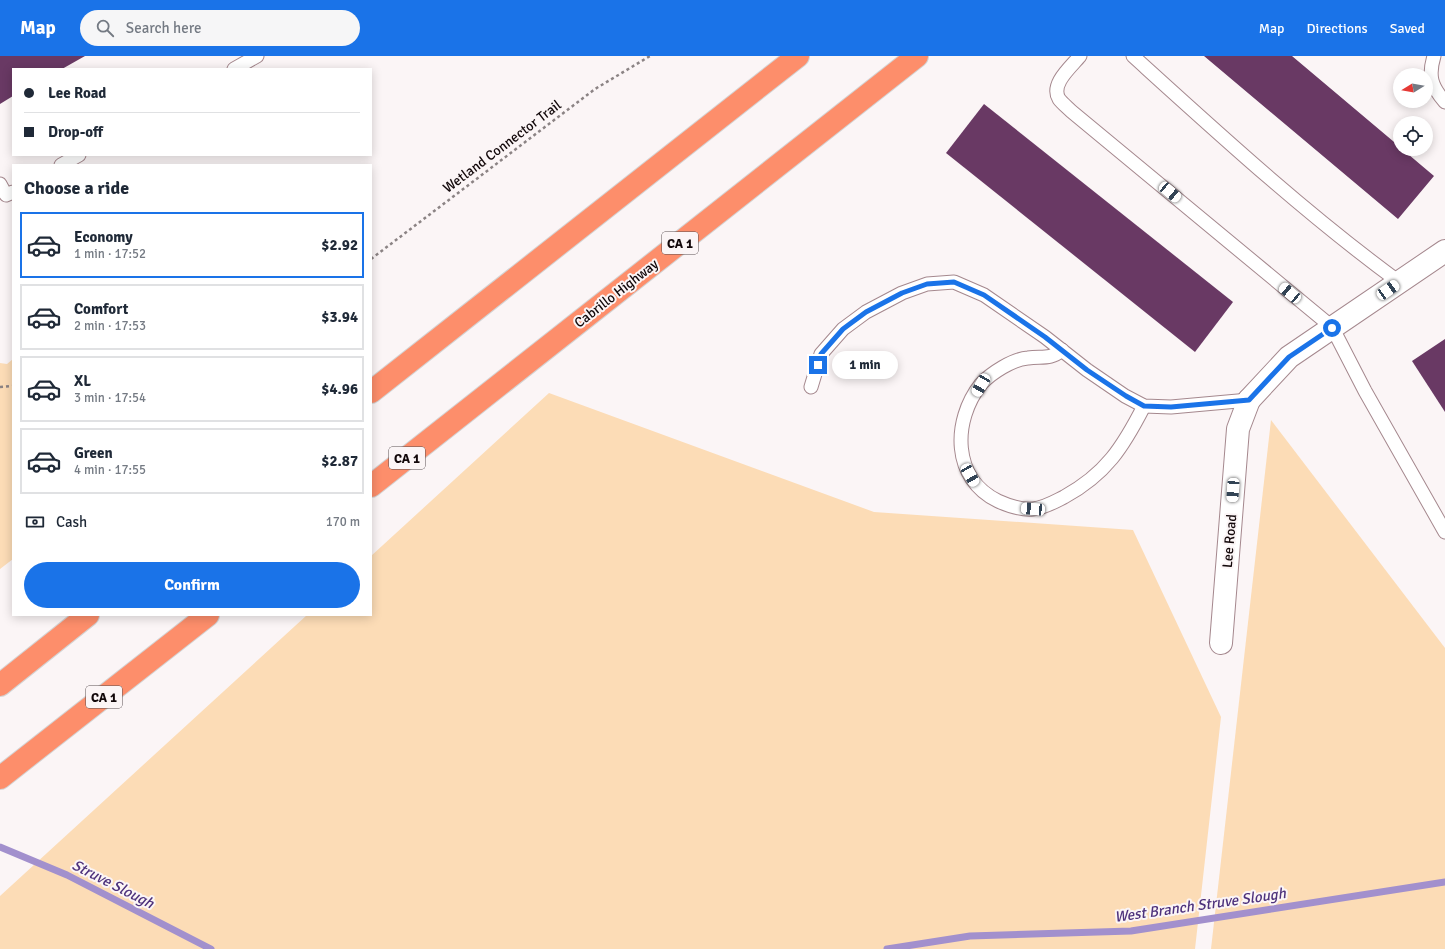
<!DOCTYPE html>
<meta charset="utf-8">
<style>
:root{--surface:#fff;--page:#f6f6f7;--text:#1f2937;--muted:#747a83;--line:#e0e1e3;--accent:#1a73e8}
body{margin:0;font-family:Signika,sans-serif;background:var(--page);color:var(--text);height:100vh;display:flex;flex-direction:column;font-size:15px;white-space:nowrap}
*{box-sizing:border-box;margin:0}
p{font-size:13px;color:var(--muted)}
.icon{flex:none;width:22px;height:22px;fill:none;stroke:currentColor;stroke-width:2;stroke-linecap:round;stroke-linejoin:round}
.map{position:relative;flex:1;overflow:hidden}
.sheet{position:absolute;left:12px;top:108px;width:360px;height:452px;display:flex;flex-direction:column;background:var(--surface);border-radius:0px;box-shadow:0 2px 10px #0003}
.sheet>*{flex:none}
.top-card{position:absolute;left:12px;top:12px;width:360px;height:88px;border-radius:0px;box-shadow:0 2px 10px #0003;display:grid;align-content:center;height:88px;padding:0 12px;background:var(--surface)}
.needle{width:26px;rotate:259deg}
.buttons{position:absolute;left:1393px;top:12px;display:grid;gap:8px}
.buttons a{display:grid;place-items:center;width:40px;height:40px;border-radius:50%;background:var(--surface);box-shadow:0 2px 10px #0003;font-size:20px}
.end{position:absolute;width:18px;height:18px;margin:-9px;border:5px solid #1a73e8;background:#fff;box-shadow:0 0 0 2px #fff}
.from{border-radius:50%}
.bubble{position:absolute;height:28px;border-radius:14px;background:var(--surface);box-shadow:0 2px 10px #0003;font-size:13px;font-weight:800;line-height:28px;text-align:center}
.car{position:absolute;width:12px;height:24px;margin:-12px -6px;border-radius:5px;box-shadow:0 0 3px 1px #0007;background:linear-gradient(#fff 24%,#345 0 40%,#fff 0 76%,#345 0 86%,#fff 0)}
.top-card b{display:flex;align-items:center;gap:14px;height:38px;font-size:15px}
.top-card b+b{border-top:1px solid var(--line)}
.top-card i{width:10px;height:10px;background:var(--text)}
ul{padding:0;list-style:none}
li{display:flex;align-items:center;gap:12px;height:66px;margin:0 8px 6px;padding:0 4px;border:2px solid var(--line);border-radius:0px}
li div{flex:1}
li b{display:block;font-size:15px}
li em{font-style:normal;font-weight:800}
li.selected{border-color:var(--accent)}
li>.icon{width:36px;height:36px;stroke-width:1.5}
h2{padding:0 12px;font-size:18px;line-height:48px}
.pay{display:flex;align-items:center;gap:10px;height:44px;padding:0 12px;font-size:15px}
.pay p{margin-inline-start:auto}
.cta{display:flex;gap:8px;margin-top:auto;padding:8px 12px}
.cta a{flex:1;height:46px;border-radius:24px;background:var(--accent);color:#fff;font-size:16px;font-weight:800;line-height:46px;text-align:center}
header{display:flex;align-items:center;gap:24px;box-sizing:border-box;height:56px;padding:0 20px;background:var(--accent);color:#fff}
header strong{font-size:19px}
nav{display:flex;gap:22px;margin-inline-start:auto;font-size:14px}
.search{width:280px;height:36px;background:var(--page);display:flex;align-items:center;gap:10px;box-sizing:border-box;padding:0 14px;border-radius:22px;color:var(--muted);font-size:15px}
.map>svg:first-child{display:block}
</style>
<header>
<strong>Map</strong>
<div class="search"><svg class="icon" aria-label="search" viewBox="0 0 24 24"><circle cx="10" cy="10" r="6"/><path d="M15 15l6 6"/></svg>Search here</div>
<nav><a>Map</a><a>Directions</a><a>Saved</a></nav>
</header>
<div class="map">
<svg width="1445" height="893" viewBox="0 0 1445 893">
<rect width="100%" height="100%" fill="#fbf5f6"/>
<g fill="#fcdcb6">
<path d="M13,303V503L0,513V307L7,308Z"/>
<path d="M549,337L874,456L1133,474L1221,661L1195,893H0V840L307,559H371V500Z"/>
<path d="M1271,364L1445,592V893H1211Z"/>
</g>
<g fill="none" stroke-linecap="round" stroke-linejoin="round">
<g stroke="#a290cd" stroke-width="7">
<path d="M0,791L67,819L211,893"/>
<path d="M887,893L970,880L1131,875L1445,826"/>
</g>
</g>
<g fill="#693964">
<path d="M0,0H85L62,13H13V40L0,48Z"/>
<path d="M1204,0H1292L1400,91V93H1402L1434,120L1398,163Z"/>
<path d="M984,48L1233,246L1195,296L946,97Z"/>
<path d="M1445,283V356L1412,305Z"/>
</g>
<g fill="none" stroke-linecap="round" stroke-linejoin="round">
<defs>
<g id="service">
<path d="M1080,0C1071,11 1050,28 1059,43C1062,47 1067,51 1071,55L1332,271L1365,335L1445,476"/>
<path d="M1133,0C1219,78 1305,157 1399,226"/>
<path d="M1434,0C1428,20 1431,30 1445,46"/>
<path d="M234,13L257,0"/>
<path d="M61,109L79,99"/>
<path d="M0,128L6,139L13,136"/>
<path d="M1062,294C1050,304 1042,300 1028,302C1013,303 991,317 981,328C952,365 952,423 998,445C1009,450 1021,454 1033,453C1044,452 1054,446 1064,441C1106,418 1123,391 1144,350"/>
<path d="M811,331L821,298L843,273L866,256L902,237L927,228L954,226L984,239L1045,281L1087,314L1125,340L1144,350L1171,351L1249,344"/>
</g>
<path id="minor" d="M1221,587L1238,373L1249,344"/>
<path id="tertiary" d="M1249,344L1289,301L1445,195"/>
<g id="motorway">
<path d="M371,336L798,0"/>
<path d="M371,430L917,0"/>
<path d="M0,629L88,559"/>
<path d="M0,722L208,559"/>
</g>
</defs>
<use href="#service" stroke="#a5888e" stroke-width="15"/>
<use href="#minor" stroke="#a5888e" stroke-width="24"/>
<use href="#tertiary" stroke="#a5888e" stroke-width="24"/>
<use href="#motorway" stroke="#d4d3d3" stroke-width="24"/>
<g stroke="#8b8384" stroke-width="2.5" stroke-dasharray="3 3" stroke-linecap="butt">
<path d="M371,203L595,33L650,0"/>
<path d="M0,331L13,330"/>
</g>
<use href="#service" stroke="#fff" stroke-width="13"/>
<use href="#minor" stroke="#fff" stroke-width="22"/>
<use href="#tertiary" stroke="#fff" stroke-width="22"/>
<use href="#motorway" stroke="#fd8e6b" stroke-width="22"/>
</g>
<g fill="none" stroke-linecap="round" stroke-linejoin="round">
<path stroke="#1a73e8" stroke-width="5" d="M818,309L821,298L843,273L866,256L902,237L927,228L954,226L984,239L1045,281L1087,314L1126,340L1144,350L1171,351L1249,344L1289,301L1332,272"/>
</g>
<g text-anchor="middle" stroke-width="4" stroke-linejoin="round" paint-order="stroke">
<g fill="#fbf5f6" stroke="#584f51" stroke-width="1">
<rect x="662" y="176" width="36" height="22" rx="3"/>
<rect x="389" y="391" width="36" height="22" rx="3"/>
<rect x="86" y="630" width="36" height="22" rx="3"/>
</g>
<g font-size="13" font-weight="bold" fill="#12080a">
<text x="680" y="192">CA 1</text>
<text x="407" y="407">CA 1</text>
<text x="104" y="646">CA 1</text>
</g>
<g font-size="14" fill="#12080a" stroke="#fbf5f6">
<text transform="translate(502 90) rotate(-37)" y="5">Wetland Connector Trail</text>
<text transform="translate(616 237) rotate(-38)" y="5">Cabrillo Highway</text>
<text transform="translate(1229 485) rotate(-85)" y="5">Lee Road</text>
</g>
<g font-size="15" font-style="italic" fill="#4e327c" stroke="#fbf5f6">
<text transform="translate(113 828) rotate(27)" y="5">Struve Slough</text>
<text transform="translate(1200 849) rotate(-8)" y="5">West Branch Struve Slough</text>
</g>
</g>
</svg>
<div class="buttons">
<a><svg class="needle" viewBox="-14 -14 28 28"><path d="M0-13l5 13h-10z" fill="#e53935"/><path d="M0 13l5-13h-10z" fill="#747a83"/></svg></a>
<a><svg class="icon" aria-label="locate" viewBox="0 0 24 24"><circle cx="12" cy="12" r="6"/><path d="M12 2v4M12 18v4M2 12h4M18 12h4"/></svg></a>
</div>
<i class="end from" style="left:1332px;top:272px"></i>
<i class="end" style="left:818px;top:309px"></i>
<div class="bubble" style="left:832px;top:295px;width:66px">1 min</div>
<i class="car" style="left:1170px;top:136px;rotate:130deg"></i>
<i class="car" style="left:1388px;top:234px;rotate:56deg"></i>
<i class="car" style="left:1290px;top:237px;rotate:310deg"></i>
<i class="car" style="left:981px;top:329px;rotate:210deg"></i>
<i class="car" style="left:970px;top:419px;rotate:150deg"></i>
<i class="car" style="left:1233px;top:434px;rotate:184deg"></i>
<i class="car" style="left:1033px;top:453px;rotate:275deg"></i>
<div class="top-card">
<b><i class="from"></i>Lee Road</b>
<b><i></i>Drop-off</b>
</div>
<section class="sheet">
<h2>Choose a ride</h2>
<ul>
<li class="selected"><svg class="icon" aria-label="car" viewBox="0 0 24 24"><path d="M5 17H2v-5l4-1 3-4h7l3 4 3 1v5h-3M9 17h6M6 11h13"/><circle cx="7" cy="17" r="2"/><circle cx="17" cy="17" r="2"/></svg><div><b>Economy</b><p>1 min · 17:52</p></div><em>$2.92</em></li>
<li><svg class="icon" aria-label="car" viewBox="0 0 24 24"><path d="M5 17H2v-5l4-1 3-4h7l3 4 3 1v5h-3M9 17h6M6 11h13"/><circle cx="7" cy="17" r="2"/><circle cx="17" cy="17" r="2"/></svg><div><b>Comfort</b><p>2 min · 17:53</p></div><em>$3.94</em></li>
<li><svg class="icon" aria-label="car" viewBox="0 0 24 24"><path d="M5 17H2v-5l4-1 3-4h7l3 4 3 1v5h-3M9 17h6M6 11h13"/><circle cx="7" cy="17" r="2"/><circle cx="17" cy="17" r="2"/></svg><div><b>XL</b><p>3 min · 17:54</p></div><em>$4.96</em></li>
<li><svg class="icon" aria-label="car" viewBox="0 0 24 24"><path d="M5 17H2v-5l4-1 3-4h7l3 4 3 1v5h-3M9 17h6M6 11h13"/><circle cx="7" cy="17" r="2"/><circle cx="17" cy="17" r="2"/></svg><div><b>Green</b><p>4 min · 17:55</p></div><em>$2.87</em></li>
</ul>
<div class="pay"><svg class="icon" aria-label="cash" viewBox="0 0 24 24"><path d="M3 7h18v10H3z"/><circle cx="12" cy="12" r="2"/></svg>Cash<p>170 m</p></div>
<div class="cta"><a>Confirm</a></div>
</section>
</div>
